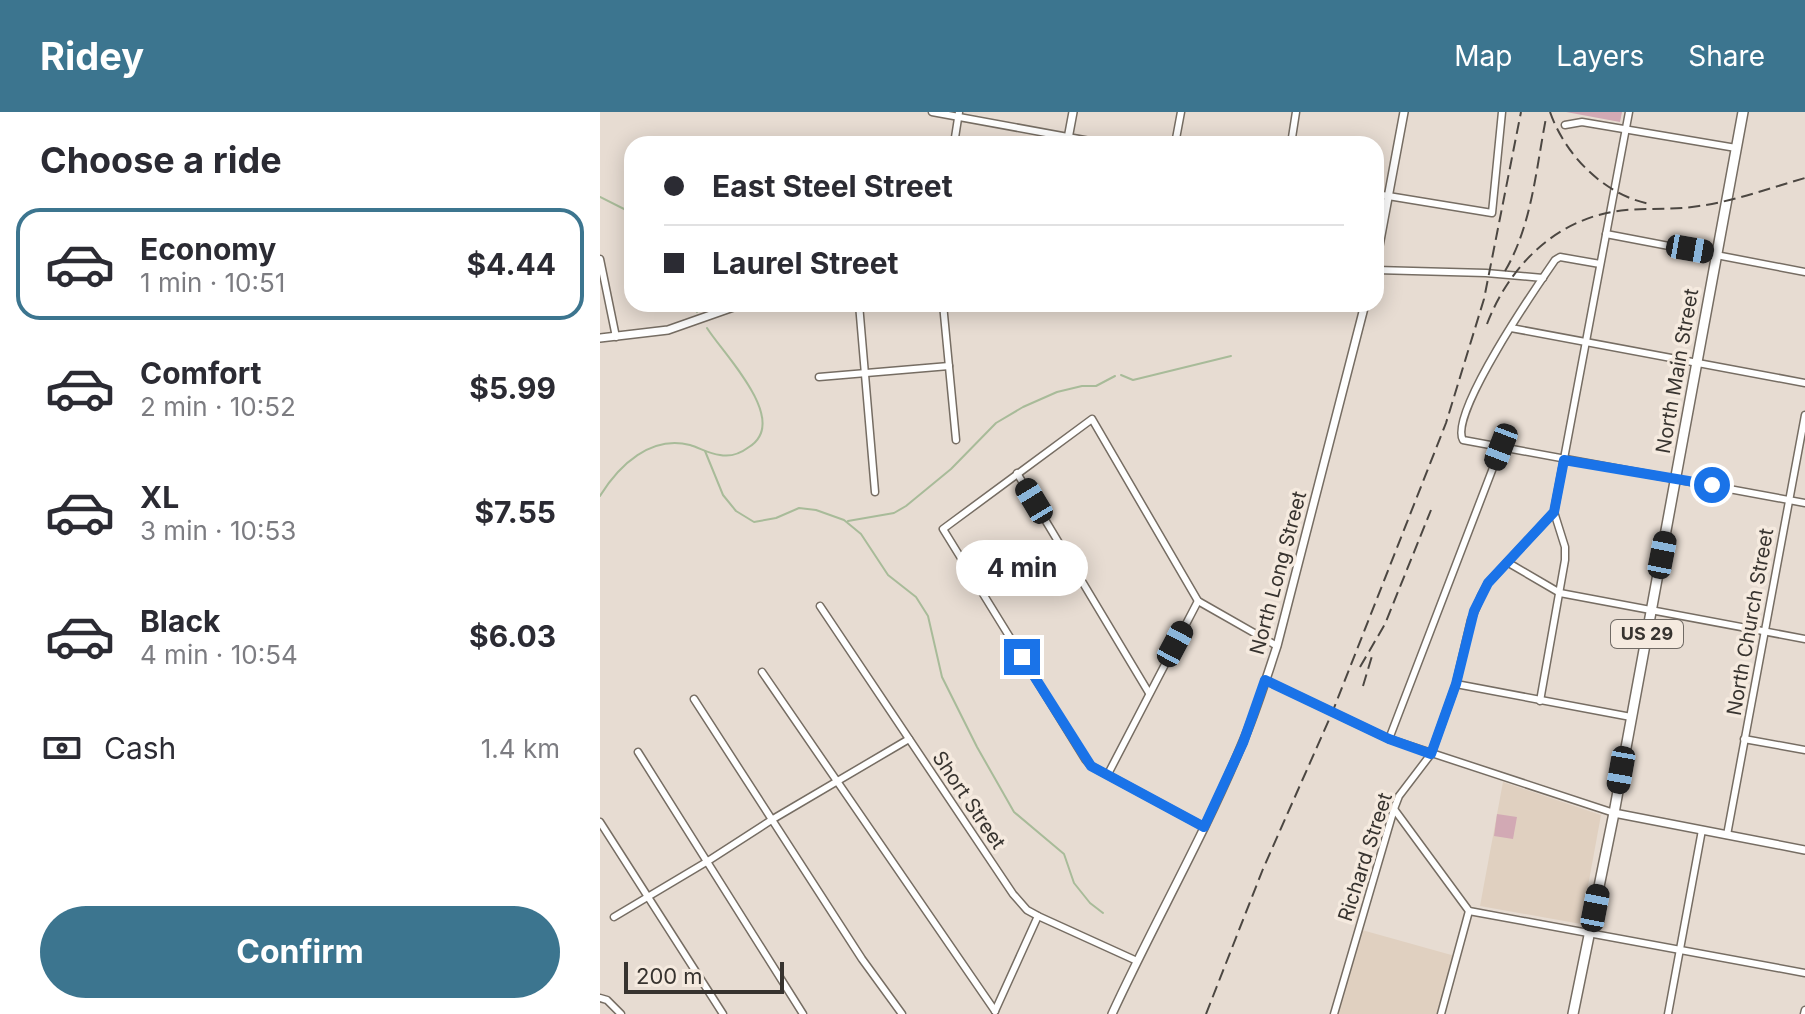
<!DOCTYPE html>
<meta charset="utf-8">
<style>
:root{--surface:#fff;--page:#f2f2f3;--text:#2b2b33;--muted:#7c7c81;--line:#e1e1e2;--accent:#3c758f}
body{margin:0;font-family:Inter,sans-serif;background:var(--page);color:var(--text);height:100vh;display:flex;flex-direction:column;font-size:30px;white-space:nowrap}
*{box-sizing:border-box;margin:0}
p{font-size:26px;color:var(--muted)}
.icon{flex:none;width:44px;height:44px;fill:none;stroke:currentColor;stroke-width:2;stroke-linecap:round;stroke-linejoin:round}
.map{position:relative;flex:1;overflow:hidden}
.side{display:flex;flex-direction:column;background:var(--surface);width:600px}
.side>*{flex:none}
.guide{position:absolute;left:24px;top:24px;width:760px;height:176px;border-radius:24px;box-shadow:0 4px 20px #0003;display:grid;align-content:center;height:176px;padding:0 40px;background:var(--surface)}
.scale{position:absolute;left:24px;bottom:20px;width:160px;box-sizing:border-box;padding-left:8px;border:4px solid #37332f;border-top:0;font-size:22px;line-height:28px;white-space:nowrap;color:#37332f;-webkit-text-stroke:6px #f5eadf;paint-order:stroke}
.end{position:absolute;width:36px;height:36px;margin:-18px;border:10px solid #1a73e8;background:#fff;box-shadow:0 0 0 4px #fff}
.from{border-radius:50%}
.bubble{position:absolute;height:56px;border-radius:28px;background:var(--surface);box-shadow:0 4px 20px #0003;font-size:26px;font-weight:700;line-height:56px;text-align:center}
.car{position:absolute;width:24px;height:48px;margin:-24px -12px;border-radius:10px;box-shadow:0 0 6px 2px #0007;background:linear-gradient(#222 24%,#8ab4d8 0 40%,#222 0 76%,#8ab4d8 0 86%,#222 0)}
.guide b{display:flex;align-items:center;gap:28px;height:76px;font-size:30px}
.guide b+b{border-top:2px solid var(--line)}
.guide i{width:20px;height:20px;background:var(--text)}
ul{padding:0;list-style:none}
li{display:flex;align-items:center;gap:24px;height:112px;margin:0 16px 12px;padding:0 24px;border:4px solid transparent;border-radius:24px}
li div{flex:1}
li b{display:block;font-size:30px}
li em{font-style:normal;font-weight:700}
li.active{border-color:var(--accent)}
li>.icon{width:72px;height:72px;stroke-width:1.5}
h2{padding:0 40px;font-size:36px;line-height:96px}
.pay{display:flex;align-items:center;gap:20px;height:88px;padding:0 40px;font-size:30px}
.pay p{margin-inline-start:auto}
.cta{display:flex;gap:16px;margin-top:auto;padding:16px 40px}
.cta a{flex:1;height:92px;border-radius:48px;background:var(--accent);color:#fff;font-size:32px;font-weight:700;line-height:92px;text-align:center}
header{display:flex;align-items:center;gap:48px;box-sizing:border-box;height:112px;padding:0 40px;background:var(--accent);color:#fff}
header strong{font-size:38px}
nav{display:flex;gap:44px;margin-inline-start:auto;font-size:28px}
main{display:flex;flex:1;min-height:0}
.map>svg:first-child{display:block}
</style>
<header>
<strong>Ridey</strong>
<nav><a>Map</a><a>Layers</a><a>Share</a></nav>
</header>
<main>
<section class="side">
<h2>Choose a ride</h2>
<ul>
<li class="active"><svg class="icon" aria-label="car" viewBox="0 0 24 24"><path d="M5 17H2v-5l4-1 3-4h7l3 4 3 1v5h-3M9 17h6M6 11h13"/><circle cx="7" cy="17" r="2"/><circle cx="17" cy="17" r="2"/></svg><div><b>Economy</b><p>1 min · 10:51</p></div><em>$4.44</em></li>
<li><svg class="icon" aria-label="car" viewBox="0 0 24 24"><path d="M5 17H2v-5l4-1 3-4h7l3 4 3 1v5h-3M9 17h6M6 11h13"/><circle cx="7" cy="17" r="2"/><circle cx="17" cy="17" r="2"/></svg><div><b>Comfort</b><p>2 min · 10:52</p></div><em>$5.99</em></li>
<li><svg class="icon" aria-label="car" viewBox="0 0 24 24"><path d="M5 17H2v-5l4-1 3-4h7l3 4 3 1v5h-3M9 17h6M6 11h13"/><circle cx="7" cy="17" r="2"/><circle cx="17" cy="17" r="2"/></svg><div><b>XL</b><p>3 min · 10:53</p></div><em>$7.55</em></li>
<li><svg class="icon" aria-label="car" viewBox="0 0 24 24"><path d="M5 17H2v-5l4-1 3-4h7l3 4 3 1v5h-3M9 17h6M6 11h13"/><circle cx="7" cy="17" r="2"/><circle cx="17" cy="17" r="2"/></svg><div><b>Black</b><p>4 min · 10:54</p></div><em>$6.03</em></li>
</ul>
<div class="pay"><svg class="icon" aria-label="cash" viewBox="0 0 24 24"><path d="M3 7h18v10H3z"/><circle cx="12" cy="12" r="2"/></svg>Cash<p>1.4 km</p></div>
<div class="cta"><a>Confirm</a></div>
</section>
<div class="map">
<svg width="1205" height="902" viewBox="0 0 1205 902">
<rect width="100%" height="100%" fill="#e7dcd2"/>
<g fill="#e0d0c0">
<path d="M903,670L1001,703L981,812L880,794Z"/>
<path d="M762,818L855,844L837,902H738Z"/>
</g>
<g fill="#d2a9b4">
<path d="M966,0H1022L1020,10Z"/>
<path d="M897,702L917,705L913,727L894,724Z"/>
</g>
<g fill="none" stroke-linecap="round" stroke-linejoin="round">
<g stroke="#a8bb99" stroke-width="2">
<path d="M0,85L32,101"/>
<path d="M92,192L97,200"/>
<path d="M521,263L533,268L631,244"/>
<path d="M105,339L123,383L136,399L154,410L176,406L199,396L216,398L244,408L261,422L288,463L316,485L328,504L342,565L377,635L414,700L464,742L474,771L490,791L503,801"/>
<path d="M0,384C19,353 51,323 90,333C100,336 109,342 120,343C130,345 141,341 149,335C191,309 124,243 107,216"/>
<path d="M248,409L294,401L306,394L351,357L396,311L423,295L457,280L482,274H496L515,264"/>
</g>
<defs>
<g id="minor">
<path d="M332,0L506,32"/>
<path d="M965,13L982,10L1136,36"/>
<path d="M354,32L359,0"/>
<path d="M575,32L581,0"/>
<path d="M691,32L696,0"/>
<path d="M776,82L892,101L902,0"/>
<path d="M1006,122L1205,160"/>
<path d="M0,147L16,225"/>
<path d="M1000,152L960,145L955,148C937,174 848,303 863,328L1205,391"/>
<path d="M776,158L886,161L943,166"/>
<path d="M259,192L275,380"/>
<path d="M343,192L356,328"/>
<path d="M911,216L1205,271"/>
<path d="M219,265L349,254"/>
<path d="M417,361L549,581"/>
<path d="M907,450L960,481L1205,527"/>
<path d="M220,494L413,782L427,798L438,804L537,849"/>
<path d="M162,560L395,899"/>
<path d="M665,568L789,627L1014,701"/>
<path d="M856,572L1031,605"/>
<path d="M94,587L262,847L302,902"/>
<path d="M940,589L965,448V435L954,400"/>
<path d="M789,627L901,335"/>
<path d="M1144,627L1205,638"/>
<path d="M38,640L203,902"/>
<path d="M508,662L598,489"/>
<path d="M794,697L869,799L1205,861"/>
<path d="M0,710L123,902"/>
<path d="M604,715L491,654L485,647L343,417L492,307L598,489L677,534"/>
<path d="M1127,723L1205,303"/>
<path d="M14,805L108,749L173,707L309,627"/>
<path d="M0,886L7,888L21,902"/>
<path d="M395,899L438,804"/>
<path d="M734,902L794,697L799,684L831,642L856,572L871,508L881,484L888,471L954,400L1029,0"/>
<path d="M841,902L869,799"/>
<path d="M1068,902L1102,718"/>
<path d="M1204,902L1205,898"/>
</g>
<g id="tertiary">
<path d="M467,32L473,0"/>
<path d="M776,150L804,0"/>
<path d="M0,226L68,218L142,192"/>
<path d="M1014,701L1205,738"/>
<path d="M512,902C554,811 604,724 642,632C656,600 666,567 677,534L765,192"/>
</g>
<path id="primary" d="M973,902L1014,701L1143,0"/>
</defs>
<use href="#minor" stroke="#766d63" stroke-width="9"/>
<use href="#tertiary" stroke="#766d63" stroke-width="10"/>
<use href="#primary" stroke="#766d63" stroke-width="12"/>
<use href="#minor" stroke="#fff" stroke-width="6"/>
<use href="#tertiary" stroke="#fff" stroke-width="7"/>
<use href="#primary" stroke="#fff" stroke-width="9"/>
<g stroke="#4c4742" stroke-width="2" stroke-dasharray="12 6" stroke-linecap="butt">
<path d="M950,0C965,43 1004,83 1050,92"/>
<path d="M905,159C932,113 936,57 946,6"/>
<path d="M887,212C910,152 959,104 1026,98C1050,96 1074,98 1099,94C1135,89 1170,76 1205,66"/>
<path d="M760,555L785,512L831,398"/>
<path d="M763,574L772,544"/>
<path d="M606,902L663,757L732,601L846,311L884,187L921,0"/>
</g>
</g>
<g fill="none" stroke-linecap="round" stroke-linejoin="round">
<path stroke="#1a73e8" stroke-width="10" d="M422,545L491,654L604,715L643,631L665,568L789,627L831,642L856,572L874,499L888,471L954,400L964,348L1112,373"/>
</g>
<g text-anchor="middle" stroke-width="7" stroke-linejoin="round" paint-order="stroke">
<rect fill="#f5eadf" stroke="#706a64" stroke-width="2" x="1011" y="508" width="72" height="28" rx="6"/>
<g font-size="18" font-weight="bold" fill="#37332f">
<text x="1047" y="528">US 29</text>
</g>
<g font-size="20" fill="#37332f" stroke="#f5eadf">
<text transform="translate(1077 259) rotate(-80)" y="7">North Main Street</text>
<text transform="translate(678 461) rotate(-75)" y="7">North Long Street</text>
<text transform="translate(1150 510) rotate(-80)" y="7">North Church Street</text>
<text transform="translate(369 688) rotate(56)" y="7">Short Street</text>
<text transform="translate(765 745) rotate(-72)" y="7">Richard Street</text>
</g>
</g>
</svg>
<div class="scale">200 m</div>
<i class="end from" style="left:1112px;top:373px"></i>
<i class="end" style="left:422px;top:545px"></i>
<div class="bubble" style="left:356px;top:428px;width:132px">4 min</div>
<i class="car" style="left:1090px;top:137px;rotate:100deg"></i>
<i class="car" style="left:901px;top:335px;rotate:201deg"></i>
<i class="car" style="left:434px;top:389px;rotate:329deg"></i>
<i class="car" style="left:1062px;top:443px;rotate:11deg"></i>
<i class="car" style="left:575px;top:532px;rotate:28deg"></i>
<i class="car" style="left:1021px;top:658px;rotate:190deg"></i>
<i class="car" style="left:995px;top:796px;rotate:11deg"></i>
<div class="guide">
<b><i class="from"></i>East Steel Street</b>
<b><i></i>Laurel Street</b>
</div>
</div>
</main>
